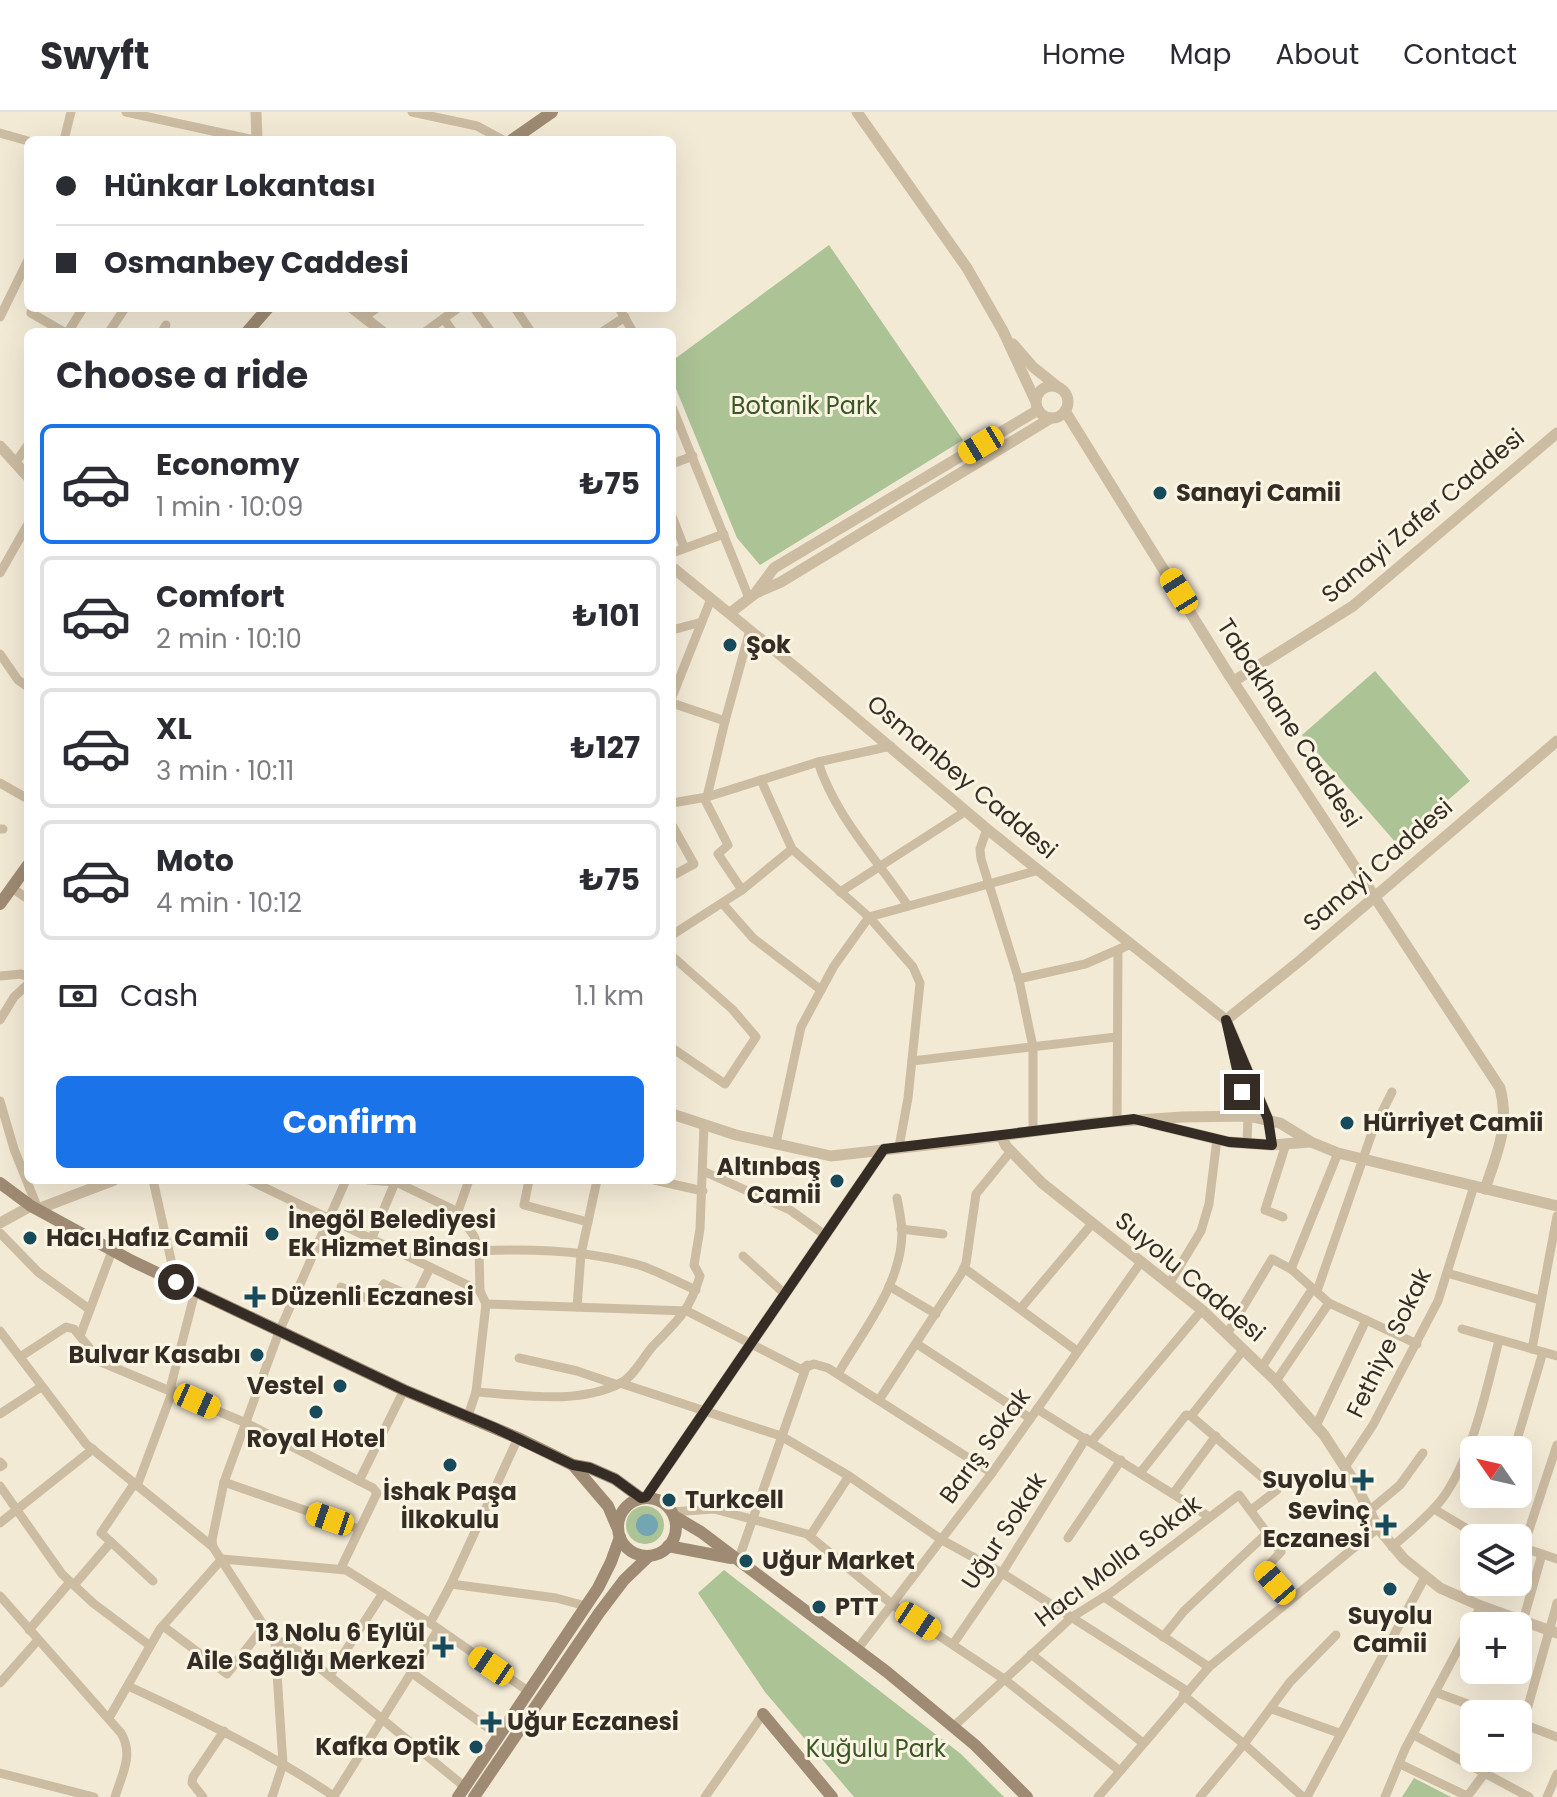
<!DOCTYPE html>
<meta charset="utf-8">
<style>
:root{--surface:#fff;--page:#f7f7f7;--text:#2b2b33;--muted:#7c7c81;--line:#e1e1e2;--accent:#1a73e8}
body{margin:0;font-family:Poppins,sans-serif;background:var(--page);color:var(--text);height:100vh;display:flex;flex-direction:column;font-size:30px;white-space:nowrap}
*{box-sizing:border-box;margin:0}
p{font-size:26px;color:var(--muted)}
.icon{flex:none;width:44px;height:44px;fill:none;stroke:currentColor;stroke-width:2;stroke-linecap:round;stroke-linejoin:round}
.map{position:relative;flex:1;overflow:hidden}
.panel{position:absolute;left:24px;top:216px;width:652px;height:856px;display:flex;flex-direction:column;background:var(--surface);border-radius:12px;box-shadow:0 8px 32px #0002}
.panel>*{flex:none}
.hud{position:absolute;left:24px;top:24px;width:652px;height:176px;border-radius:12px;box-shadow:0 8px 32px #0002;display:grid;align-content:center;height:176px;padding:0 32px;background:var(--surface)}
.needle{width:52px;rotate:304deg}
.buttons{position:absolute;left:1460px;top:1324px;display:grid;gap:16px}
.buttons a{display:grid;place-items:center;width:72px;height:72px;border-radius:12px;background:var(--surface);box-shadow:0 8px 32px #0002;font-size:40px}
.end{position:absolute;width:36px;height:36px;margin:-18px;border:10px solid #352d25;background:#fff;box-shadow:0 0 0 4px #fff}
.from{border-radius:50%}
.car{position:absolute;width:24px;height:48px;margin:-24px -12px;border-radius:10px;box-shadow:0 0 6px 2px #0007;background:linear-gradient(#f5c518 24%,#345 0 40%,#f5c518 0 76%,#345 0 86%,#f5c518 0)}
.hud b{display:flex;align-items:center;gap:28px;height:76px;font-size:30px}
.hud b+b{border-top:2px solid var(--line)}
.hud i{width:20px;height:20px;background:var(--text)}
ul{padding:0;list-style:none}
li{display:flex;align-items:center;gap:24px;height:120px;margin:0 16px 12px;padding:0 16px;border:4px solid var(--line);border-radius:12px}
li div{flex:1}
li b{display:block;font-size:30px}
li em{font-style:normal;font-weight:700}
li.selected{border-color:var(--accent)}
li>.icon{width:72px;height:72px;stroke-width:1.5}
h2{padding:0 32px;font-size:36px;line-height:96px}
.pay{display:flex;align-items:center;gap:20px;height:88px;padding:0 32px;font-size:30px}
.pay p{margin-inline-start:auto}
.primary-button{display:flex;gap:16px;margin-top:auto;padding:16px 32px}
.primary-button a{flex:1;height:92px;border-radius:12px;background:var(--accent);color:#fff;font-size:32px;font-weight:700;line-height:92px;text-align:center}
header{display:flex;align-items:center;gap:48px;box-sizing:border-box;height:112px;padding:0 40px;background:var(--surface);border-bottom:2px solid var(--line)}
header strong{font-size:38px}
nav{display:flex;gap:44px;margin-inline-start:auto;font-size:28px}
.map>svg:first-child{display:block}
</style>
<header>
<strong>Swyft</strong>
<nav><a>Home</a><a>Map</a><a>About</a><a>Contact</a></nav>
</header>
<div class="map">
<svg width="1557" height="1685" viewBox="0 0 1557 1685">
<rect width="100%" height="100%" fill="#f3ead6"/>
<g fill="#acc396">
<path d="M829,133L963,328L760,453L737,426L672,267V249Z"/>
<path d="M1375,559L1470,669L1397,732L1302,623Z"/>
<circle cx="645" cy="1413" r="19"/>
<path d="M724,1458L961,1642L1004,1685H854L765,1580L698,1481Z"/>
<path d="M1414,1666L1451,1685H1402Z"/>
</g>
<circle fill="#73a5b2" cx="647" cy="1413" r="11"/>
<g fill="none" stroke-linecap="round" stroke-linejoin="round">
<g stroke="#ccbca2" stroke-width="9">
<path d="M126,0L254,28"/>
<path d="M412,0L477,14L503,28"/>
<path d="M0,21L28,29"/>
<path d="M64,28L71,0"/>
<path d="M33,196L31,201L64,220"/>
<path d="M474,196L491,220"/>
<path d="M515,196L531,220"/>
<path d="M619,196L633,220"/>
<path d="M0,205L28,148"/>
<path d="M364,205L377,196"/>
<path d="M444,207L453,220"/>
<path d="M68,220L83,196"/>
<path d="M109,220L125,196"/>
<path d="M162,220L166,213"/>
<path d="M425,220L458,196"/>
<path d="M602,220L625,205"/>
<path d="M672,295L749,486"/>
<path d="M15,351L28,333"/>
<path d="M672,352L693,344"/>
<path d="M672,404L684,435"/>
<path d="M672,441L724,422"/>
<path d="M0,461L28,412"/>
<path d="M672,518L702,510"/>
<path d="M0,542L18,568L28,575"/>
<path d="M672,585L711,487"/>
<path d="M672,591L725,609"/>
<path d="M818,650C835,704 877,747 908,794"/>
<path d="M761,668L792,737L869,805L913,855L920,871L908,986L899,1035"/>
<path d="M0,671L28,687"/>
<path d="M707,685L725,609L750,518"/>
<path d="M704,686L728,733L718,742L742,778"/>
<path d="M672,691L707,685L818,650L891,634"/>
<path d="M672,713L694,752L672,764"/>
<path d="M0,717H3"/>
<path d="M987,717L980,737L981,747L1019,868L1033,935V1019"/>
<path d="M12,776L28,787"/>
<path d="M840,780L966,699"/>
<path d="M722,791L753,826L821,878"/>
<path d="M869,805L1039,758"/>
<path d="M672,823L742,778L792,737"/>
<path d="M672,844L732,897L756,925L725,972L672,936"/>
<path d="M0,864L21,862L28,865"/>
<path d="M1018,867L1085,852L1131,832"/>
<path d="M0,908L14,885L28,872"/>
<path d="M912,949L1116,925"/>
<path d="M0,989L14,1037L38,1097"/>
<path d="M1268,1007L1272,1033"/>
<path d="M1117,1009L1118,839"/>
<path d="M776,1031L801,915L834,854L869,805"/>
<path d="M1247,1032L1248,1004"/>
<path d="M703,1059L790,1098L825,1123"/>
<path d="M153,1068L176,1170"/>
<path d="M249,1068L480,1179"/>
<path d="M368,1068L396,1070L452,1097L462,1107L474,1124L479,1139L480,1179L486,1192L476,1280L468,1304"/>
<path d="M529,1068L524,1093L588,1110"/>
<path d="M654,1068L703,1079"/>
<path d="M457,1102L469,1068"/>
<path d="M1283,1105L1265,1098L1286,1032"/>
<path d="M901,1117L943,1122"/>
<path d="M0,1121L38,1160L89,1197"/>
<path d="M371,1128L396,1068"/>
<path d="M479,1139C533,1136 587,1138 639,1153C658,1159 677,1170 696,1178"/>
<path d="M743,1144L785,1182"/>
<path d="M964,1156L1077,1239"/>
<path d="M1291,1157L1329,1191L1366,1208"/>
<path d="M1447,1161L1540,1188"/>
<path d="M1169,1172L1201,1119L1209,1092L1217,1027"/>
<path d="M889,1174L936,1202"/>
<path d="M341,1175L373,1189L384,1172L415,1186L430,1156"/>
<path d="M1317,1179L1373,1018L1392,980"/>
<path d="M486,1192L687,1199L800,1257L814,1252L828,1256L992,1361"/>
<path d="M577,1195L581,1142L597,1068"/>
<path d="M1021,1196L1091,1113"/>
<path d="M1462,1217L1557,1244"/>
<path d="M0,1219L86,1332L213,1435"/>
<path d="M1227,1222L1272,1147L1291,1157L1338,1041"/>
<path d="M80,1224L112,1139"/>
<path d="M917,1232L1030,1306"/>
<path d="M1532,1237L1557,1104"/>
<path d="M20,1245L66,1215L74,1217L101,1250L246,1311L373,1376L377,1381L341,1456"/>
<path d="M519,1246L577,1259L615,1272"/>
<path d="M1262,1255L1313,1176"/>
<path d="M838,1262C863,1218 903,1171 902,1118C901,1107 899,1096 897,1086"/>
<path d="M1276,1269L1329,1191"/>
<path d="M620,1271L781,1324L849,1364L942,1428L1002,1461L1187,1579"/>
<path d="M170,1277L195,1180"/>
<path d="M476,1280C523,1283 578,1293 621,1271C635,1263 643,1245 653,1234C678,1208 689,1200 700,1164L694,1153L700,1117L704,1013"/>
<path d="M879,1288L961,1162L966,1151L976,1082L1011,1039"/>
<path d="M1037,1297L1208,1404"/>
<path d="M0,1302L41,1275"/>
<path d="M1191,1304L1244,1237"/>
<path d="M1316,1314L1366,1208L1417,1232"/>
<path d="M1091,1330L1202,1198"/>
<path d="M1514,1338L1543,1240"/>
<path d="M0,1350L3,1353L0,1355"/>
<path d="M1345,1355L1373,1313L1438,1189L1474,1074"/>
<path d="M1140,1361L1186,1303L1191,1304L1277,1378L1251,1398"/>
<path d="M359,1369L404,1278"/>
<path d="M224,1370L359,1417"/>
<path d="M0,1374L62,1462L93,1491L149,1533"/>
<path d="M137,1374L173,1278"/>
<path d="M1173,1382L1216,1324"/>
<path d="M1434,1397L1474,1421L1494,1426"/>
<path d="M1369,1399L1400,1373L1423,1341"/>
<path d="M671,1400L714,1397L807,1422L893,1493L1004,1567L1120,1659"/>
<path d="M0,1411L93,1337"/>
<path d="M810,1424L849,1364"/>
<path d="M1068,1426L1121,1348"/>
<path d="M111,1430L153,1469"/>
<path d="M1518,1434L1557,1447"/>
<path d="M1392,1435C1409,1420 1428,1405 1442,1387C1472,1347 1487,1276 1499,1228"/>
<path d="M1523,1436L1557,1333"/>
<path d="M738,1449L807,1253"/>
<path d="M451,1472L556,1486L586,1494"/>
<path d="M74,1473L111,1430L101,1421L134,1372"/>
<path d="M0,1484L121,1621C134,1643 122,1662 115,1685"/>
<path d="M1104,1485L1209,1555"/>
<path d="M1523,1509L1542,1442"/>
<path d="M430,1511L451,1472L518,1326"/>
<path d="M163,1514L227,1562L265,1513"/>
<path d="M29,1518L70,1470"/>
<path d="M1163,1525L1184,1499L1266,1422"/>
<path d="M273,1526L299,1539L465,1675"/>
<path d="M953,1532L1002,1461L1086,1326"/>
<path d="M857,1538L992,1361L1141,1150"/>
<path d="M1031,1542L1143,1631"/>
<path d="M412,1561L498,1623"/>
<path d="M330,1563L383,1481"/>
<path d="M0,1571L38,1528"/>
<path d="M128,1574C200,1607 270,1641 335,1685"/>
<path d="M1435,1580L1495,1602"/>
<path d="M1183,1583L1244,1632L1303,1685"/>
<path d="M1272,1597L1339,1621"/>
<path d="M109,1606L160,1517L222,1447L346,1458L430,1511L528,1579"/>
<path d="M1518,1610L1557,1625"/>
<path d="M1523,1612L1557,1491"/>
<path d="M953,1615L1072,1505L1112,1480L1239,1383L1281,1440L1264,1458L1291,1486"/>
<path d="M1414,1623L1529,1685"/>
<path d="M1400,1652L1467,1684"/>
<path d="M0,1661L94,1685"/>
<path d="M334,1684L438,1518"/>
<path d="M203,1685L192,1671L193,1665L224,1619"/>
<path d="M272,1685L283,1652L275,1531L213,1435L212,1428L224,1370L279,1220L346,1068"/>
<path d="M705,1685L763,1602"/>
<path d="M1098,1685L1209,1555L1378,1416"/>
<path d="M1200,1685L1244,1632L1290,1570L1336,1523"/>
<path d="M1307,1685L1425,1465"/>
<path d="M1385,1685L1405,1637L1481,1494"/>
<path d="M1467,1685L1484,1662"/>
<path d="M1547,1685L1557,1662"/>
</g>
<g stroke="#ccbca2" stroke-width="11">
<path d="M256,0L257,28"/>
<path d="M857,0L967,156L1003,219L1035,288"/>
<path d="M352,196L383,220"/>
<path d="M1013,232L1033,255L1058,275"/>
<circle cx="1052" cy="290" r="16"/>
<path d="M1065,299L1229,563L1500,976C1510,1014 1497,1041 1485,1077"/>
<path d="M0,334L28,365"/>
<path d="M672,455L800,559L987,717L1226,908L1268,1007"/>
<path d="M757,479L774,456L1038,298"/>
<path d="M730,501L756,481L781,470L1051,306"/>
<path d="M1234,569L1353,494L1557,321"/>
<path d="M1226,908L1302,847L1557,629"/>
<path d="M1233,936L1248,1004"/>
<path d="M672,1002L736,1023L831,1044L971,1028L1094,1011L1182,1005L1248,1004L1280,1011L1311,1030L1338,1041L1557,1094"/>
<path d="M1150,1011L1229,1030L1272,1033L1310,1030"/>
<path d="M1001,1024L1006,1034L1042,1071L1202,1198L1276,1269L1324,1323L1352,1366L1378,1416L1404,1447L1440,1476L1481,1494L1557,1521"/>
<path d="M38,1097L114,1068"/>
<path d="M0,1111L31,1094"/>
<path d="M646,1385L884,1037"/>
</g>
<g stroke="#9f8b73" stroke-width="12">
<path d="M512,28L552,0"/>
<path d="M247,220L268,196"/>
<path d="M0,792L28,753"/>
<path d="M0,1071L31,1094L132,1149L404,1278L518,1326L573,1353L590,1356L615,1367L641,1386"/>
<path d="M573,1353L608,1394L617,1415"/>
<circle cx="647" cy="1415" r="29"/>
<path d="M674,1404L701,1420L887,1560L975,1633L1027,1685"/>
<path d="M668,1434L731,1446"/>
<path d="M763,1602L832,1685"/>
<path d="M458,1685L598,1476L611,1450L620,1425"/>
<path d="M474,1685L599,1501L624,1468L649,1444"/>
</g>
</g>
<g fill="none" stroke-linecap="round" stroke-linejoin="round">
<path stroke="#352d25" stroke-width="10" d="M176,1170L404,1278L493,1315L573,1353L590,1356L615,1367L641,1386L646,1385L884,1037L1134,1007L1229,1030L1272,1033L1268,1007L1226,908L1242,980"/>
</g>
<g fill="#174a5a" stroke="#faf4e3" stroke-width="3">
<circle cx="1160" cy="381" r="8"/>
<circle cx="730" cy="533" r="8"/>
<circle cx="1347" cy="1011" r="8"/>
<circle cx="837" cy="1069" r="8"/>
<circle cx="272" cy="1122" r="8"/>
<circle cx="30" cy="1126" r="8"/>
<path d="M251 1173h8v8h8v8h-8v8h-8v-8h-8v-8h8z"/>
<circle cx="257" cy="1243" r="8"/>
<circle cx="340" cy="1274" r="8"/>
<circle cx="316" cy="1300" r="8"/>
<circle cx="450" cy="1353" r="8"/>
<path d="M1359 1356h8v8h8v8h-8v8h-8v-8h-8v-8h8z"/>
<circle cx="669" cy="1388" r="8"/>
<path d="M1382 1401h8v8h8v8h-8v8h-8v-8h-8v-8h8z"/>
<circle cx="746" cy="1449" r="8"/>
<circle cx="1390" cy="1477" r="8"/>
<circle cx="819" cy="1495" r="8"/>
<path d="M439 1523h8v8h8v8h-8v8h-8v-8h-8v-8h8z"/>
<path d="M487 1598h8v8h8v8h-8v8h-8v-8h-8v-8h8z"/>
<circle cx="476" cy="1635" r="8"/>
</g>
<g text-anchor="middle" stroke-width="6" stroke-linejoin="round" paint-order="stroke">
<g font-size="24" fill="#3c5627" stroke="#faf4e3">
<text x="804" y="302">Botanik Park</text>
<text x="876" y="1645">Kuğulu Park</text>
</g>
<g font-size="24" font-weight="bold" fill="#352d25" stroke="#faf4e3" text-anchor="start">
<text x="1176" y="389">Sanayi Camii</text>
<text x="746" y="541">Şok</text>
<text x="1363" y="1019">Hürriyet Camii</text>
<text x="821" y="1063" text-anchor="end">Altınbaş<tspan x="821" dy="28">Camii</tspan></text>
<text x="288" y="1116">İnegöl Belediyesi<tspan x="288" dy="28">Ek Hizmet Binası</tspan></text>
<text x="46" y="1134">Hacı Hafız Camii</text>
<text x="271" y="1193">Düzenli Eczanesi</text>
<text x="241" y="1251" text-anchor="end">Bulvar Kasabı</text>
<text x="324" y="1282" text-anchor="end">Vestel</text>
<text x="316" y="1335" text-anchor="middle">Royal Hotel</text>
<text x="1347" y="1376" text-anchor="end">Suyolu</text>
<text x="450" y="1388" text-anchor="middle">İshak Paşa<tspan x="450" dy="28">İlkokulu</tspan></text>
<text x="685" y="1396">Turkcell</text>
<text x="1370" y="1407" text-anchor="end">Sevinç<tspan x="1370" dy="28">Eczanesi</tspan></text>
<text x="762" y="1457">Uğur Market</text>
<text x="835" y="1503">PTT</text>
<text x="1390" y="1512" text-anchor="middle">Suyolu<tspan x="1390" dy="28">Camii</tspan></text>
<text x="425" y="1529" text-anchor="end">13 Nolu 6 Eylül<tspan x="425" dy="28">Aile Sağlığı Merkezi</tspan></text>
<text x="507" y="1618">Uğur Eczanesi</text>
<text x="460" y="1643" text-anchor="end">Kafka Optik</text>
</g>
<g font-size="24" fill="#352d25" stroke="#faf4e3">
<text transform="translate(1423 404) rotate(-40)" y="8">Sanayi Zafer Caddesi</text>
<text transform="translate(1289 611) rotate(57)" y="8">Tabakhane Caddesi</text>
<text transform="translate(962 665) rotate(40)" y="8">Osmanbey Caddesi</text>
<text transform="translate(1378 753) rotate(-41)" y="8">Sanayi Caddesi</text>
<text transform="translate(1190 1165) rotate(40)" y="8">Suyolu Caddesi</text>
<text transform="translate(1389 1231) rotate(-64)" y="8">Fethiye Sokak</text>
<text transform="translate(985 1334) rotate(-54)" y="8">Barış Sokak</text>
<text transform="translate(1004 1419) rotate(-57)" y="8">Uğur Sokak</text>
<text transform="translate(1118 1449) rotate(-37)" y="8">Hacı Molla Sokak</text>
</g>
</g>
</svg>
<div class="buttons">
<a><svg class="needle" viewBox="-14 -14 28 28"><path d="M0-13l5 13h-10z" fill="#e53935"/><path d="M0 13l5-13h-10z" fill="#7c7c81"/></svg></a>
<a><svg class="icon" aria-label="layers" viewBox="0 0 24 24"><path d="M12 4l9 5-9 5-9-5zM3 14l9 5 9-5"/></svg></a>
<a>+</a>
<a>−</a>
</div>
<i class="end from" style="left:176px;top:1170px"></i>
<i class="end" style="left:1242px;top:980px"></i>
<i class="car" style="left:981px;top:333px;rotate:239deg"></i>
<i class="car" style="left:1179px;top:479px;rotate:328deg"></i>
<i class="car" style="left:197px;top:1289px;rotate:114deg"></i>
<i class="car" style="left:330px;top:1407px;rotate:289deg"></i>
<i class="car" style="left:1275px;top:1471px;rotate:319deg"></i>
<i class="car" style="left:918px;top:1509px;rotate:123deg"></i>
<i class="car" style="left:491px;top:1554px;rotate:304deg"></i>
<div class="hud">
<b><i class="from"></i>Hünkar Lokantası</b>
<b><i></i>Osmanbey Caddesi</b>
</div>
<section class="panel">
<h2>Choose a ride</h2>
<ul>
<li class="selected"><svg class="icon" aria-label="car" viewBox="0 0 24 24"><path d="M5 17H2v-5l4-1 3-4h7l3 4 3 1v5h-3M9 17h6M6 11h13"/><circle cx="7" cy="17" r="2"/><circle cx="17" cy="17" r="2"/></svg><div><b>Economy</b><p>1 min · 10:09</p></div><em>₺75</em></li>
<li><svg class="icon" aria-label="car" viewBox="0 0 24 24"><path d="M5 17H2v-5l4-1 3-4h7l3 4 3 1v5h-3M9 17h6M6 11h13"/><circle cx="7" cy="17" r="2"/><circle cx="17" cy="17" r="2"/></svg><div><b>Comfort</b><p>2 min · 10:10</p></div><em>₺101</em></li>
<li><svg class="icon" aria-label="car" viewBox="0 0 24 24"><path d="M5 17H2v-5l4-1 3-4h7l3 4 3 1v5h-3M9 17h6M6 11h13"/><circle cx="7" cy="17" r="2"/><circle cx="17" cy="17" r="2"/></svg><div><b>XL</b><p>3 min · 10:11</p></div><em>₺127</em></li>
<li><svg class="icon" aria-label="car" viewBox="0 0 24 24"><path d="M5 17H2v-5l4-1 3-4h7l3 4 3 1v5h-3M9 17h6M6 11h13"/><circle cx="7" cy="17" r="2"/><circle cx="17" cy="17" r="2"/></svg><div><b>Moto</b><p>4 min · 10:12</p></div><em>₺75</em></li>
</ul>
<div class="pay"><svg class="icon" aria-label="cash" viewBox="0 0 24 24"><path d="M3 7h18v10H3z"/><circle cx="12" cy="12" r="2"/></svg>Cash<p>1.1 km</p></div>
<div class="primary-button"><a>Confirm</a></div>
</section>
</div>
